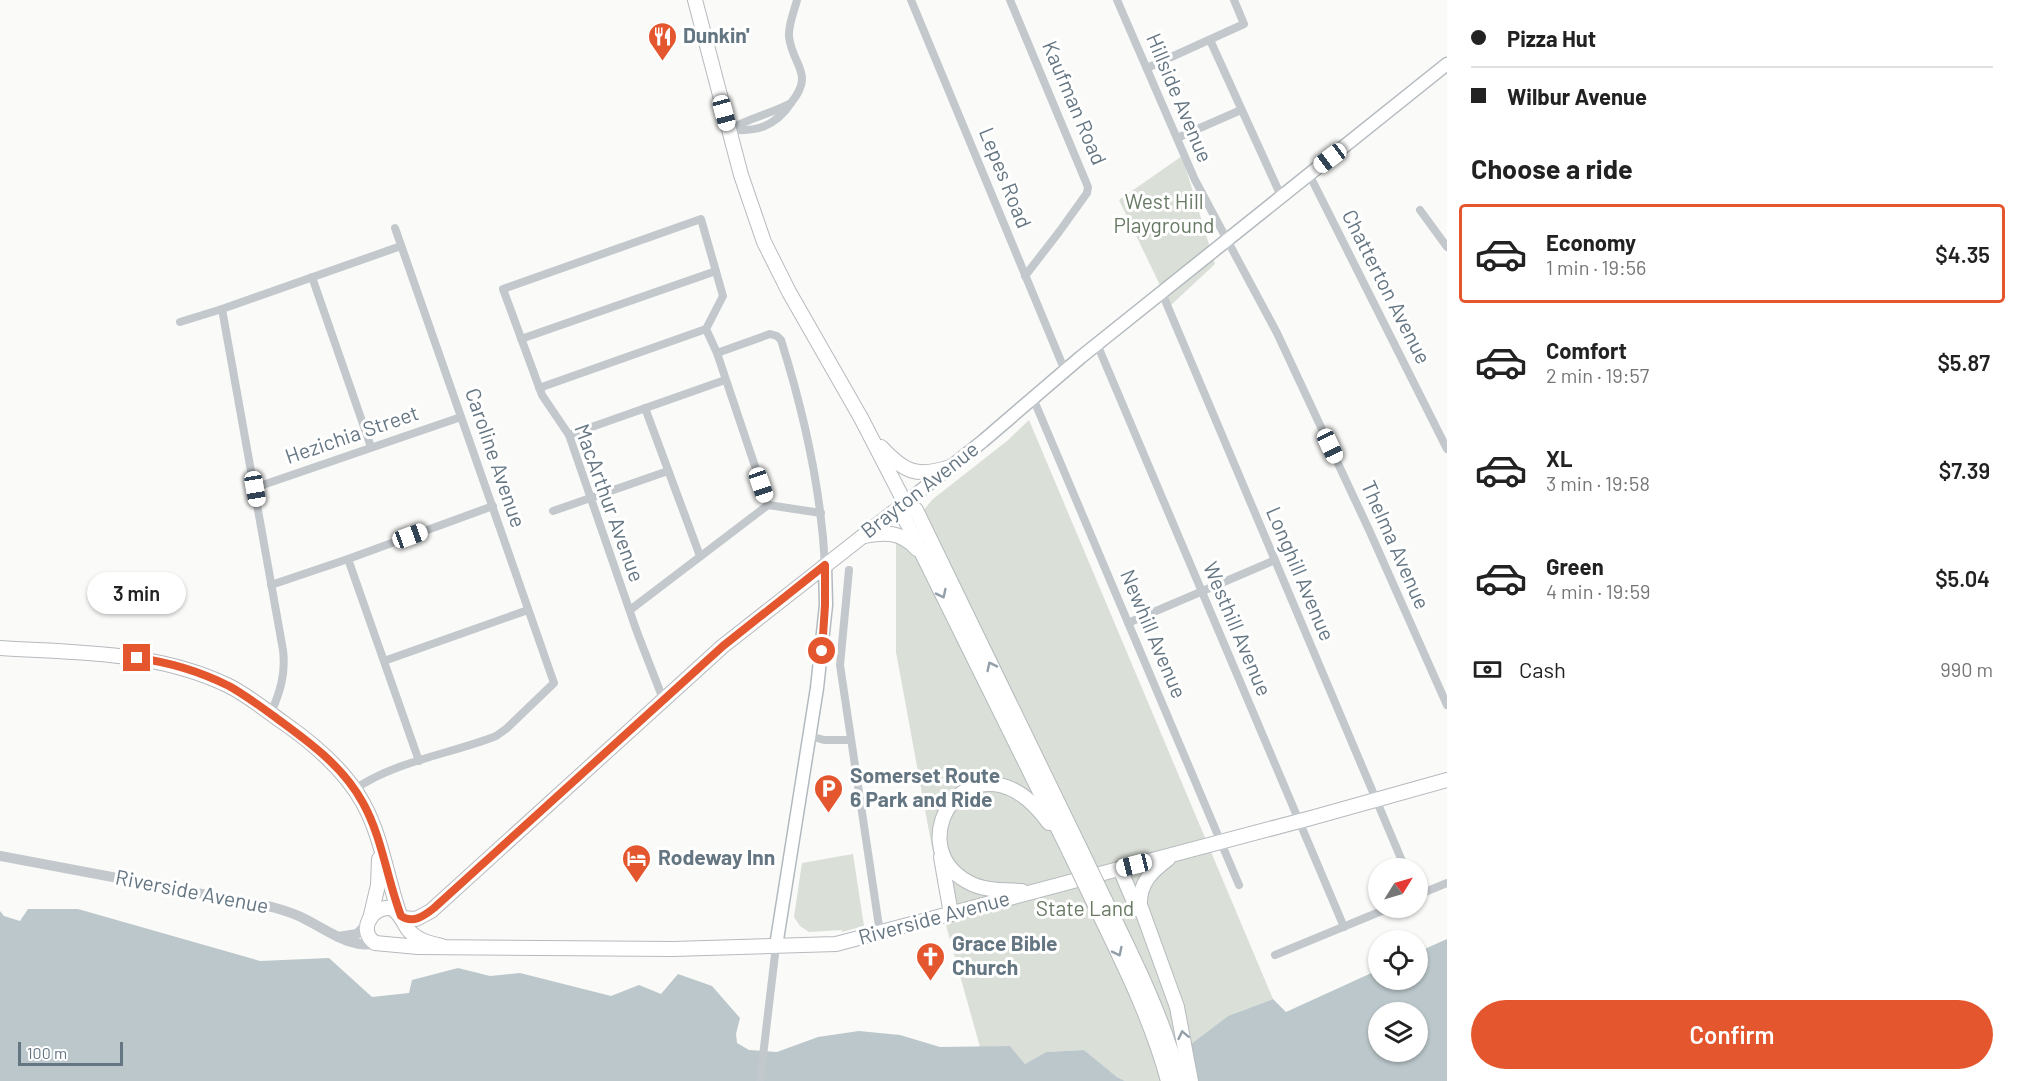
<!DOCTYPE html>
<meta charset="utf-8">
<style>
:root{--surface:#fff;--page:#f2f2f2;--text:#222;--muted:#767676;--line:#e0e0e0;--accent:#e4572e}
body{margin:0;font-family:Barlow,sans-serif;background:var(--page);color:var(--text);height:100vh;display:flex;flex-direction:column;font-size:22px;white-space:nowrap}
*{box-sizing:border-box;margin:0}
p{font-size:20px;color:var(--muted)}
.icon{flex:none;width:33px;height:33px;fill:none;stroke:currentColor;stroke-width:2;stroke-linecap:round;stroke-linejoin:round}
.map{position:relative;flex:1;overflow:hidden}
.sheet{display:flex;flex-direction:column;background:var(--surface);width:570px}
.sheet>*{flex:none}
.top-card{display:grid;align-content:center;height:132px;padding:0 24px;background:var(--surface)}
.needle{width:39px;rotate:53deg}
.buttons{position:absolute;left:1368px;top:858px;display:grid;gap:12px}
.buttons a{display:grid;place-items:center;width:60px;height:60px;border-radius:50%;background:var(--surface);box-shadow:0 2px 4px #0004;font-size:30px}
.scale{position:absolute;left:18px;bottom:15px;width:105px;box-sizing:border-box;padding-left:6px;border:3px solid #657683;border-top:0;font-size:16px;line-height:21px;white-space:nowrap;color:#657683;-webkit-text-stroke:4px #fff;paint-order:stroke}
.end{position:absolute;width:27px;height:27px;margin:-14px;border:8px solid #e4572e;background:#fff;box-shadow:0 0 0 3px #fff}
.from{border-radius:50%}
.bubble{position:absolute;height:42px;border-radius:21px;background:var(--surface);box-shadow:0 2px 4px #0004;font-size:20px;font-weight:600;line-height:42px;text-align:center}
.car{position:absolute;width:18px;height:36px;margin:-18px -9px;border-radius:8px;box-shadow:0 0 4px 2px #0007;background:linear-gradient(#fff 24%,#345 0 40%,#fff 0 76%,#345 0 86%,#fff 0)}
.top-card b{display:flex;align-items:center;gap:21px;height:57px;font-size:22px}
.top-card b+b{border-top:2px solid var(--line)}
.top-card i{width:15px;height:15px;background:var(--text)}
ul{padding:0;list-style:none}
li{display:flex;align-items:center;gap:18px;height:99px;margin:0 12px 9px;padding:0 12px;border:3px solid transparent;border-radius:6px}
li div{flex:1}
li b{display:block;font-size:22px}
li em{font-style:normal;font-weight:600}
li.current{border-color:var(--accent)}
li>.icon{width:54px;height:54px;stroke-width:1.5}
h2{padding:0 24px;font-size:27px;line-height:72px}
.pay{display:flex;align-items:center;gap:15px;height:66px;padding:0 24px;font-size:22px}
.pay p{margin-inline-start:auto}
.primary-button{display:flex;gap:12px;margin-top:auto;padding:12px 24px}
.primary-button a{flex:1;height:69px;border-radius:36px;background:var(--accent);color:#fff;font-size:24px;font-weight:600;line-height:69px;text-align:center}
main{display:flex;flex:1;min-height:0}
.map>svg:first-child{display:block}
</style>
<main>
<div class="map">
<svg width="1447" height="1081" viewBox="0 0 1447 1081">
<rect width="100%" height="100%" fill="#fafaf8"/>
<g fill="#dadfd7">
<path d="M1182,156L1215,264L1170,306L1119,200Z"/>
<path d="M1029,420L1273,999L1228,1016L1191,1044L1165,1081H1125L1117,1077L1084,1050L1046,1052L1025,1064L1010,1046L980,1047L947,929L896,652V542L933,499L1007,441Z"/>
<path d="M853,854L864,926L842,932V930L809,932L800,926L794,917L802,863Z"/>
</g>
<g fill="#bbc7cb" fill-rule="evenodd">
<path d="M28,909H78L260,961L329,958L372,997L409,993L412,980L458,968L490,976L520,973L611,996L639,985L661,994L678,974L712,986L740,1018L736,1034L737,1043L749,1050L777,1052L818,1037L859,1031L900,1035L940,1047L1010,1046L1025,1064L1046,1052L1084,1050L1117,1077L1125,1081H0V911L4,916L20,921Z"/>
<path d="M1447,939V1081H1165L1191,1044L1228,1016L1273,999L1286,1012L1378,970V980H1418V952ZM1378,1012H1418V1052H1378Z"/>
</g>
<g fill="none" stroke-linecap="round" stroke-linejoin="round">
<defs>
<g id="secondary">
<path d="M905,503L983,441L1081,357L1447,64"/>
<path d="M776,946L817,688L826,605L825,565"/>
</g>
<g id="primary">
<path d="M695,0L741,175L764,242L789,292L861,418L905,503"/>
<path d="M881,447C904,472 917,478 950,467"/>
<path d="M905,503L911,505L916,510L1081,850"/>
<path d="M905,503L903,511L905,519L1070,853"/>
<path d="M864,536C885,532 901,531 917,549"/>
<path d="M0,648C77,653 156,651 227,685C248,695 265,710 284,723C314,744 345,770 363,803C382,837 387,879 400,915"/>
<path d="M941,857L951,914"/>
<path d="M1168,859C1152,871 1139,883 1140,905L1177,1007L1191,1081"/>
<path d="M1120,869L1137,909"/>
<path d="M1022,891C1004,890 984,891 968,882C895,842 977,723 1049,823"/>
<path d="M1105,900C1134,959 1163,1017 1180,1081"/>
<path d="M1094,903C1122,961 1151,1018 1168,1081"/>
<path d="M401,918L416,919L431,911L723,646L905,503"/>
<path d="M370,919L378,885L379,859"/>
<path d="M442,946C429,943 415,940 407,928C402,920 400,913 391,908C372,906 357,930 375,943L418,947L673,949L836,944L1311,818L1447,780"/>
</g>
</defs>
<use href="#secondary" stroke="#b3babf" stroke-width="15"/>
<use href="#primary" stroke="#b5babe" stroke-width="16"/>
<g stroke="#c3c8cc" stroke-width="8">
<path d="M911,0L1065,371"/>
<path d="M1010,0L1088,187L1087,193L1059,232L1025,276"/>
<path d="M1117,0L1195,180L1277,333L1370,532L1447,705"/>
<path d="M1210,40L1281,196"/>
<path d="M1147,68L1244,24L1234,0"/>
<path d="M791,103C775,127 756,132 729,130C748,118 771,114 791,103Z"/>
<path d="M791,103C815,73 793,67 789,37C788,25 794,12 797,0"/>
<path d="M1177,138L1241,110"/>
<path d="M1309,174L1447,449"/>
<path d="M1420,210L1447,247"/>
<path d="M312,277L371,447"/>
<path d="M1162,293L1405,868"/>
<path d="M222,309L283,650C286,674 280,692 271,713"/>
<path d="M180,322L222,309L401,246"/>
<path d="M521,339L716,271"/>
<path d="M1097,344L1344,927"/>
<path d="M717,353L770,334L777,336L781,340C804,413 821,488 825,565"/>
<path d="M539,388L706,329"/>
<path d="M1033,398L1239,885"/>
<path d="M645,408L700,556"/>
<path d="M569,435L725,380"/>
<path d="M254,488L461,417"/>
<path d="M553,511L668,471"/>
<path d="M348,559L419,761"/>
<path d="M849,570L840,665L880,933"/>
<path d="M271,585L348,559L493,506"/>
<path d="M630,610L768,505L821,513"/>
<path d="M1128,623L1275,560"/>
<path d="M384,661L528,610"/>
<path d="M663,699L637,632L569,435L542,395L503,289L701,219L723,296L706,329L717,353L768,505"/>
<path d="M810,736L824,740H851"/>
<path d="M355,789C395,761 451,754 496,736L506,729L554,683L395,228"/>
<path d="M1418,895L1447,883"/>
<path d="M1275,955L1389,908"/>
<path d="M760,1081L776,946"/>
</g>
<g stroke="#c3c8cc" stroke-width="10">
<path d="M0,856L272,907C283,910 293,913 303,918C329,931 348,948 378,944"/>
<path d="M338,937L357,934L367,924"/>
</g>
<use href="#secondary" stroke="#fff" stroke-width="12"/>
<use href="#primary" stroke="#fff" stroke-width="14"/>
<defs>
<g id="primary-bridge">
<path d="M1081,850L1105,900"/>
<path d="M1070,853L1094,903"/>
</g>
</defs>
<use href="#primary-bridge" stroke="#b5babe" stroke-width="16" stroke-linecap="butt"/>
<use href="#primary-bridge" stroke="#fff" stroke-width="14"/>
</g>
<defs><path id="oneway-chevron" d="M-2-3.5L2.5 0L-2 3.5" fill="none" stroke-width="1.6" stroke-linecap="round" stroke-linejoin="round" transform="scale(1.5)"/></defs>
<g stroke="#939fa8">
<use href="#oneway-chevron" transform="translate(942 594) rotate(64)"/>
<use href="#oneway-chevron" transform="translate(991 666) rotate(-116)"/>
<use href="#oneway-chevron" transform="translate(1118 952) rotate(64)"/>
<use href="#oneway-chevron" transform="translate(1183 1035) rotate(-102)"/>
</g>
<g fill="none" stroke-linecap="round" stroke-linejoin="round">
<path stroke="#e4572e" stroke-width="8" d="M137,658C168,662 201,672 229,686C245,695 260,706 275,717C308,741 343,766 363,803C382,837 387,879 401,916C413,924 424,916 434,908L723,646L825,565V605L822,651"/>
</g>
<defs>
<symbol id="restaurant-pin" viewBox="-11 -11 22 30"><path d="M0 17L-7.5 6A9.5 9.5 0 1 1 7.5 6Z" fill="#e4572e" stroke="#fff"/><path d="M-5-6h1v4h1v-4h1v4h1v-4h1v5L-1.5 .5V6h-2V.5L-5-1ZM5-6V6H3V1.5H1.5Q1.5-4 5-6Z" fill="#fff"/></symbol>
<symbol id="parking-pin" viewBox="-11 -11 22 30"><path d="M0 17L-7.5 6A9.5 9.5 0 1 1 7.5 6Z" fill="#e4572e" stroke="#fff"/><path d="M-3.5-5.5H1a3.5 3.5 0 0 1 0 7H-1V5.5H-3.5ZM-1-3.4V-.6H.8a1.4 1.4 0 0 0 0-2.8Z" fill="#fff"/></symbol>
<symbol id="hotel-pin" viewBox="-11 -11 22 30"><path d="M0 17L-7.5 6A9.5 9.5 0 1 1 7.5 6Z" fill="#e4572e" stroke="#fff"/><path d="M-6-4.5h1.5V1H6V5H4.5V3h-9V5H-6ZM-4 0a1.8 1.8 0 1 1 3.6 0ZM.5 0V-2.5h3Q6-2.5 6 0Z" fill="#fff"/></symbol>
<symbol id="church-pin" viewBox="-11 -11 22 30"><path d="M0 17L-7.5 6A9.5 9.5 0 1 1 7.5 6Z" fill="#e4572e" stroke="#fff"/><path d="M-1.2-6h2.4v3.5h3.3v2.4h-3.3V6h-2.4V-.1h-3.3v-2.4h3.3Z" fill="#fff"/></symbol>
</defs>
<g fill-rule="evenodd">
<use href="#restaurant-pin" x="646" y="20" width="33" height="45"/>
<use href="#parking-pin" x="812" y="772" width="33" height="45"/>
<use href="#hotel-pin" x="620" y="842" width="33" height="45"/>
<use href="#church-pin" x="914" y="940" width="33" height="45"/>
</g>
<g text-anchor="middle" stroke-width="6" stroke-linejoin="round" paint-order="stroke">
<g font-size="21" font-weight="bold" fill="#657683" stroke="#fff" text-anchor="start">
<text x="683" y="43">Dunkin'</text>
<text x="850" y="783">Somerset Route<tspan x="850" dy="24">6 Park and Ride</tspan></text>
<text x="658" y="865">Rodeway Inn</text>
<text x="952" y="951">Grace Bible<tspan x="952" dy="24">Church</tspan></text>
</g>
<g font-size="21" fill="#657683" stroke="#fff">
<text transform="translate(1179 98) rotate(67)" y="7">Hillside Avenue</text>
<text transform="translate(1074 103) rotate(67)" y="7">Kaufman Road</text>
<text transform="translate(1005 178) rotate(68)" y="7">Lepes Road</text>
<text transform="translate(1386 287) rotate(63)" y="7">Chatterton Avenue</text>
<text transform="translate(352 435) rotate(-19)" y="7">Hezichia Street</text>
<text transform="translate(495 458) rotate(71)" y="7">Caroline Avenue</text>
<text transform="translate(920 490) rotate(-38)" y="7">Brayton Avenue</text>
<text transform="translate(609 503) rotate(70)" y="7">MacArthur Avenue</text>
<text transform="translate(1395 545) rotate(66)" y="7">Thelma Avenue</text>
<text transform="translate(1300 574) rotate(67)" y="7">Longhill Avenue</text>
<text transform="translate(1237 629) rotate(67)" y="7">Westhill Avenue</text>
<text transform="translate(1153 634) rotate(67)" y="7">Newhill Avenue</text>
<text transform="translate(192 892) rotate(11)" y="7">Riverside Avenue</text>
<text transform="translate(934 918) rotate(-15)" y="7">Riverside Avenue</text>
</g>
<g font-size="21" fill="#687a64" stroke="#fff">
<text x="1164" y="209">West Hill<tspan x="1164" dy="24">Playground</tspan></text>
<text x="1085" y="916">State Land</text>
</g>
</g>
</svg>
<div class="buttons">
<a><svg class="needle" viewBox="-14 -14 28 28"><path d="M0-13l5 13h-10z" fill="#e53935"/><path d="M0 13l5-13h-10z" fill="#767676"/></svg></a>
<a><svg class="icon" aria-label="locate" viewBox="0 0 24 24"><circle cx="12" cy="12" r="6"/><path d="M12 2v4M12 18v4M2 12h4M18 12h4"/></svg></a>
<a><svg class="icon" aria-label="layers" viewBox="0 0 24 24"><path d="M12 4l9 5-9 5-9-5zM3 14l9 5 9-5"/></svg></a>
</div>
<div class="scale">100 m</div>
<i class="end from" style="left:822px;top:651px"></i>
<i class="end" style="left:137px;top:658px"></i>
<div class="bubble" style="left:87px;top:572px;width:99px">3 min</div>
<i class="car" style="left:724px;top:113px;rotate:165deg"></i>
<i class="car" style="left:1330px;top:158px;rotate:233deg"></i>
<i class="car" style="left:1330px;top:446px;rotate:155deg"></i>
<i class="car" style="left:761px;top:485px;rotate:161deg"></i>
<i class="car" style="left:255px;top:489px;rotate:170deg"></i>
<i class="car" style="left:410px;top:536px;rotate:70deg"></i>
<i class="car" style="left:1134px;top:865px;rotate:256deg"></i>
</div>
<section class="sheet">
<div class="top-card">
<b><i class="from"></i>Pizza Hut</b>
<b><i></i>Wilbur Avenue</b>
</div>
<h2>Choose a ride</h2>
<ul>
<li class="current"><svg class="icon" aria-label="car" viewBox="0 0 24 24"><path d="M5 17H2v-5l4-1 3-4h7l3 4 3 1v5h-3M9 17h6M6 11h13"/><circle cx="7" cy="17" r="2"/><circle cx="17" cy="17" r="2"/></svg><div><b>Economy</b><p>1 min · 19:56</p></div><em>$4.35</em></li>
<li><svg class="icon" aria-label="car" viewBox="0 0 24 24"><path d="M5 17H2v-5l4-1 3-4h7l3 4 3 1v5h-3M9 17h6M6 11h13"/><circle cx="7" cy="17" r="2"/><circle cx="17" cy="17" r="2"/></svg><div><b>Comfort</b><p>2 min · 19:57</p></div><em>$5.87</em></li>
<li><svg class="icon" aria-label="car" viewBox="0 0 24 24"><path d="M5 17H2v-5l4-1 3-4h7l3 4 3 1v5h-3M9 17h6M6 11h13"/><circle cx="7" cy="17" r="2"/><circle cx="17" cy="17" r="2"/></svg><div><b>XL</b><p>3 min · 19:58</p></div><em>$7.39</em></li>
<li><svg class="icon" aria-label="car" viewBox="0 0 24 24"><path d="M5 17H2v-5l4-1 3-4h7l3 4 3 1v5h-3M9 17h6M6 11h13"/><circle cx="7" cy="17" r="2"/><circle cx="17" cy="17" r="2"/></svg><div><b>Green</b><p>4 min · 19:59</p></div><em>$5.04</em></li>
</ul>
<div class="pay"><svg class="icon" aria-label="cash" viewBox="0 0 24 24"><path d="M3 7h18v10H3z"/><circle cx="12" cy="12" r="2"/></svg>Cash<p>990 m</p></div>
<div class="primary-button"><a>Confirm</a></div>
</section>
</main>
